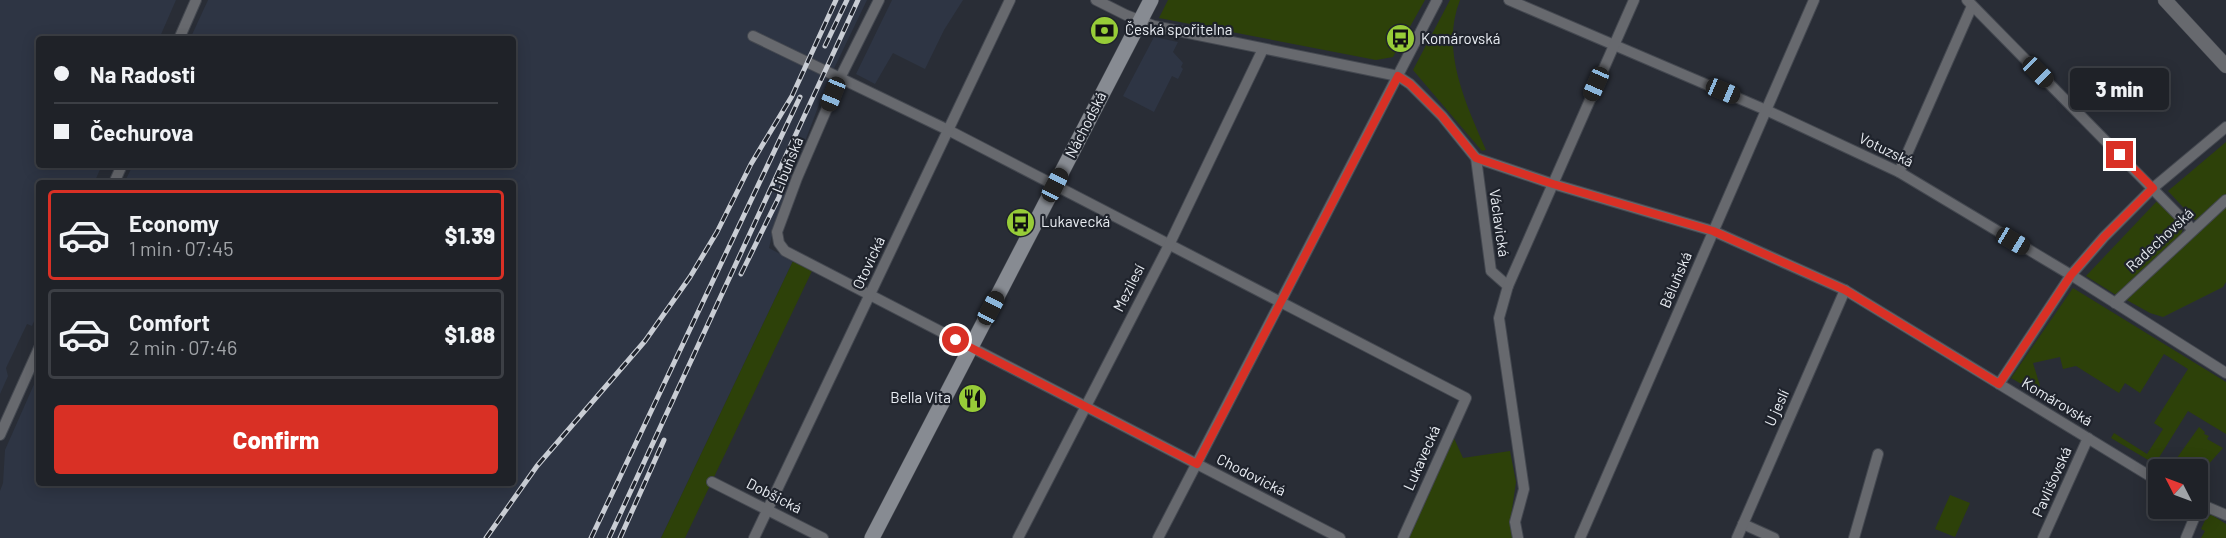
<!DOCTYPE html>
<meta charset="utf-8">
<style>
:root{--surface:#1f2228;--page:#272a30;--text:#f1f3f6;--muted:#a1a4a8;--line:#3c3f45;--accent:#d93025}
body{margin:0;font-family:Barlow,sans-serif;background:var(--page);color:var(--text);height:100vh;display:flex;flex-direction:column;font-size:22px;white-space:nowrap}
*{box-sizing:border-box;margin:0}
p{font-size:20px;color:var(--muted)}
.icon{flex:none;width:33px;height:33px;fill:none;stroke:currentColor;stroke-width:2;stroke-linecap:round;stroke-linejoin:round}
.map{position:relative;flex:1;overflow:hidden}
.drawer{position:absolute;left:36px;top:180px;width:480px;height:306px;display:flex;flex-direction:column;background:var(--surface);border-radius:6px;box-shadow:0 3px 15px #0003,0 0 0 2px var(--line)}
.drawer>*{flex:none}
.banner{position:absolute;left:36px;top:36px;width:480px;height:132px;border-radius:6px;box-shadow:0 3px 15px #0003,0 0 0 2px var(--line);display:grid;align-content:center;height:132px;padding:0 18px;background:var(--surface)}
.needle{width:39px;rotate:312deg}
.fabs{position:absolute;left:2148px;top:459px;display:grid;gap:12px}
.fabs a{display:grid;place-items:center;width:60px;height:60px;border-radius:6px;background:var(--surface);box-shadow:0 3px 15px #0003,0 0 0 2px var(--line);font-size:30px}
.end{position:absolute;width:27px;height:27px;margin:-14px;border:8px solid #d93025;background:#fff;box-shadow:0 0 0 3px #fff}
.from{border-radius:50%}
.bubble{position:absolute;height:42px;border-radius:6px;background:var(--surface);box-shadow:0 3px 15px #0003,0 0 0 2px var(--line);font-size:20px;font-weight:800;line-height:42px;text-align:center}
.car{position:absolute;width:18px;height:36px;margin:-18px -9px;border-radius:8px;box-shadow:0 0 4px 2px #0007;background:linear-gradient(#222 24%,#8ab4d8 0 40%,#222 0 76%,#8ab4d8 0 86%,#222 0)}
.banner b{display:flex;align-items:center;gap:21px;height:57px;font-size:22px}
.banner b+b{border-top:2px solid var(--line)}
.banner i{width:15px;height:15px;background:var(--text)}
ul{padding:10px 0 0;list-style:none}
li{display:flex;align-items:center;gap:18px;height:90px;margin:0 12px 9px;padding:0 6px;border:3px solid var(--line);border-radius:6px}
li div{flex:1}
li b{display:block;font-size:22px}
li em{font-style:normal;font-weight:800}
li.on{border-color:var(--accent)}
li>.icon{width:54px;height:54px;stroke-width:1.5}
.cta{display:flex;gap:12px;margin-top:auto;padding:12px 18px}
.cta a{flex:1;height:69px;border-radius:6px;background:var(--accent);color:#fff;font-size:24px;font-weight:800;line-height:69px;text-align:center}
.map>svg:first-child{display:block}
</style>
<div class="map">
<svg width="2226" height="538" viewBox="0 0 2226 538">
<rect width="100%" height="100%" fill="#292d36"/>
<g fill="#2e3544">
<path d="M0,0H176L159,39H39V165H102L94,183H39V309L32,326L27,324L6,368L8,376L0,394Z"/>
<path d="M208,0H867L828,81L788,186L791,188L775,224L769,248L793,261L661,538H0V491L3,483L5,450L39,373V483H513V183H124L133,165H513V39H190Z"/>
<path d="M892,0H963L944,30L925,69L893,53L875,84L856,74Z"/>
<path d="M1154,37L1178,42L1173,52L1183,63L1181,67L1183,69L1178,79L1172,76L1154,112L1123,96Z"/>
</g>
<g fill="#2d4109">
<path d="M1168,0H1425L1393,57L1376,60L1159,18Z"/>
<path d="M1450,0H1460C1440,50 1466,104 1486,150L1482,151L1413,70Z"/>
<path d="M2226,142V194L2196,221L2168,191Z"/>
<path d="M2158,200L2183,228L2181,235L2116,295L2086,276Z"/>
<path d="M2226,206V282L2223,287L2163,317L2150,313L2125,299Z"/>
<path d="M793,261L812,271L685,538H661Z"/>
<path d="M2073,288L2226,382V434L2188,411L2155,464L2111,438L2114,433L2147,454L2163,429L2154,423L2188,369L2164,354L2140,393L2125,383L2119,393L2076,366L2063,369L2060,357L2033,363L2040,386L2037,393L2011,378Z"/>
<path d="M2199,427L2205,432L2204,434L2209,436L2207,439L2223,448L2198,476V470L2169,469Z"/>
<path d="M1453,436L1463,458L1510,451L1516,482L1511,516L1512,538H1407Z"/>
<path d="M1950,495L1970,503L1955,537L1935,529Z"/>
<path d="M2212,515L2226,524V538H2201L2205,531L2201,529L2207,516Z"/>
</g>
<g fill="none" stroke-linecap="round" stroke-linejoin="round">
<defs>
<g id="minor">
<path d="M879,0L840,78L797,178L777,232L779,243L785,251L1340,538"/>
<path d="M1096,0L1126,15L1154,26L1398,76L1410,84L1442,116L1476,158L1491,271L1508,286L1499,318L1524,489L1515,522L1518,538"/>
<path d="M1509,0L1766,110L1899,172L2071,275L2226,373"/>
<path d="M1967,0L2193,230"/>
<path d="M753,36L948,130L1466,398L1403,538"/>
<path d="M179,39L196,0"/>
<path d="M1476,158L1553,184L1713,231L1845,290L2158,481"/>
<path d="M1899,172L1972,6"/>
<path d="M114,183L122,165"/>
<path d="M1508,286L1634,0"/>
<path d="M2115,303L2226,200"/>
<path d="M1999,384L2071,275L2104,237L2153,188L2226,127"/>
<path d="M0,435L39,348"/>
<path d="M712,482L823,538"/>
<path d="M2198,503L2226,515"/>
<path d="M1743,524L1774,538"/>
<path d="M754,538L1010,0"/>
<path d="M1018,538L1169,245L1263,49"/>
<path d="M1158,538L1437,0"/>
<path d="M1580,538L1814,0"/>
<path d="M1737,538L1845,290"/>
<path d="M1854,538L1878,454"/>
<path d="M2043,538L2088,438"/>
<path d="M2186,538L2200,504"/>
</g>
<path id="tertiary" d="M2165,0L2226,66"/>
<path id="secondary" d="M872,538L1151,0"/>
</defs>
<use href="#minor" stroke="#444850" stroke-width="12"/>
<use href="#tertiary" stroke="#444850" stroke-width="15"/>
<use href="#secondary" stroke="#444850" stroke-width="16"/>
<use href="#minor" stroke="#67696e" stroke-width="10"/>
<use href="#tertiary" stroke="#67696e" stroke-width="14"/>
<use href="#secondary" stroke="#878b92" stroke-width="15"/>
<defs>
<g id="rail">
<path d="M825,46L847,0"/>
<path d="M741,274L779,197L788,167"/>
<path d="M486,538L537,466L645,341L690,277L717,232L751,164L792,96L836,0"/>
<path d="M591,538L800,97"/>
<path d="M609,538L858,0"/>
<path d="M620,538L664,440"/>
</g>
</defs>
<use href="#rail" stroke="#c9cdd4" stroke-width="5"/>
<use href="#rail" stroke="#1f232c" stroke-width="3" stroke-dasharray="9" stroke-linecap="butt"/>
</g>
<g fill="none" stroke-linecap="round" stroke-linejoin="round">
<path stroke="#d93025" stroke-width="8" d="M956,340L1197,464L1398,76L1410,84L1442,116L1476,158L1553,184L1713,231L1845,290L1999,384L2071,275L2104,237L2153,188L2120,155"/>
</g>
<defs>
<symbol id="bank-disc" viewBox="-11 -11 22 22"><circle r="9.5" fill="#97cc38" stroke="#1f232c"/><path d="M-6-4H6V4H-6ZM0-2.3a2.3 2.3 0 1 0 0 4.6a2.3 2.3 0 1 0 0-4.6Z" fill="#111"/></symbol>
<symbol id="bus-disc" viewBox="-11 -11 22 22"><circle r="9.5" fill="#97cc38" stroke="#1f232c"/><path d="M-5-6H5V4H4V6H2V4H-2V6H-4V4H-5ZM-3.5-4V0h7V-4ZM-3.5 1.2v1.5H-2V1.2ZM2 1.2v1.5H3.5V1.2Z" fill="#111"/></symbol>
<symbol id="restaurant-disc" viewBox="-11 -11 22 22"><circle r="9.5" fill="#97cc38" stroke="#1f232c"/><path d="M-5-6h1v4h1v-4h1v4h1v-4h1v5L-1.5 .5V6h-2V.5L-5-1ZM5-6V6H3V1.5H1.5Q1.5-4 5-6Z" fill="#111"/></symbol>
</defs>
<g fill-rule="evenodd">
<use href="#bank-disc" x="1088" y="14" width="33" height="33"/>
<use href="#bus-disc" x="1384" y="22" width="33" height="33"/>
<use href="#bus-disc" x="1004" y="206" width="33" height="33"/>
<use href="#restaurant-disc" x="956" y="382" width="33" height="33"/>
</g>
<g text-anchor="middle" stroke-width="4.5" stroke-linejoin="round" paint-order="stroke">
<g font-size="15" fill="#e9edf3" stroke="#1f232c" text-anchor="start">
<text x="1125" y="35">Česká spořitelna</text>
<text x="1421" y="44">Komárovská</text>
<text x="1041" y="227">Lukavecká</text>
<text x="951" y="403" text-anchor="end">Bella Vita</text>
</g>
<g font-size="15" fill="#e9edf3" stroke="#1f232c">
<text transform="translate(1086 125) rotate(-63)" y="5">Náchodská</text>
<text transform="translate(1886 150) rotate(26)" y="5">Votuzská</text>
<text transform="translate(788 165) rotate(-68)" y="5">Libuňská</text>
<text transform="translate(1499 223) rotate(82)" y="5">Václavická</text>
<text transform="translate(2160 240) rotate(-43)" y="5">Radechovská</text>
<text transform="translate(869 263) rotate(-65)" y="5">Otovická</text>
<text transform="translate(1676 280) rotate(-67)" y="5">Běluňská</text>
<text transform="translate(1129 288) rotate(-63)" y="5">Mezilesí</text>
<text transform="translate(2057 402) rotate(31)" y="5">Komárovská</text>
<text transform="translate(1777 408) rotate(-66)" y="5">U jeslí</text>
<text transform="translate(1422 458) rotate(-66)" y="5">Lukavecká</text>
<text transform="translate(1251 475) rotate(27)" y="5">Chodovická</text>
<text transform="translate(2052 482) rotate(-66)" y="5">Pavlišovská</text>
<text transform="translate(774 496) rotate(27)" y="5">Dobšická</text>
</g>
</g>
</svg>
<div class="fabs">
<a><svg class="needle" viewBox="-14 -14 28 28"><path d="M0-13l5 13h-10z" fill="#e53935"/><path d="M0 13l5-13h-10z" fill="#a1a4a8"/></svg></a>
</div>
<i class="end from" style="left:956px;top:340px"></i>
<i class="end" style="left:2120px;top:155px"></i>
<div class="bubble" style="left:2070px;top:68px;width:99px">3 min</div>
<i class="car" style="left:2038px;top:72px;rotate:135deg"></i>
<i class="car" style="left:1596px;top:84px;rotate:204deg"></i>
<i class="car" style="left:1723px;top:91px;rotate:113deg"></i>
<i class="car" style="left:833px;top:94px;rotate:202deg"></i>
<i class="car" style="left:1055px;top:185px;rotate:27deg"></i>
<i class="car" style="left:2013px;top:241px;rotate:121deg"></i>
<i class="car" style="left:991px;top:308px;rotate:28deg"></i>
<div class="banner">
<b><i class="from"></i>Na Radosti</b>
<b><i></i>Čechurova</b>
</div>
<section class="drawer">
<ul>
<li class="on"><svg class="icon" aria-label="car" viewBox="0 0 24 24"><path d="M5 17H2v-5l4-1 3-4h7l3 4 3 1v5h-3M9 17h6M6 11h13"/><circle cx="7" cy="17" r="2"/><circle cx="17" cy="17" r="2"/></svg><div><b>Economy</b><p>1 min · 07:45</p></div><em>$1.39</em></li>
<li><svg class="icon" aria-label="car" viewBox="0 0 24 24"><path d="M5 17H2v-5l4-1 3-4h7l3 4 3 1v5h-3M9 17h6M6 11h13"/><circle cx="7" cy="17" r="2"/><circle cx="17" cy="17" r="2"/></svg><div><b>Comfort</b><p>2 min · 07:46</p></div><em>$1.88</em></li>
</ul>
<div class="cta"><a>Confirm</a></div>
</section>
</div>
